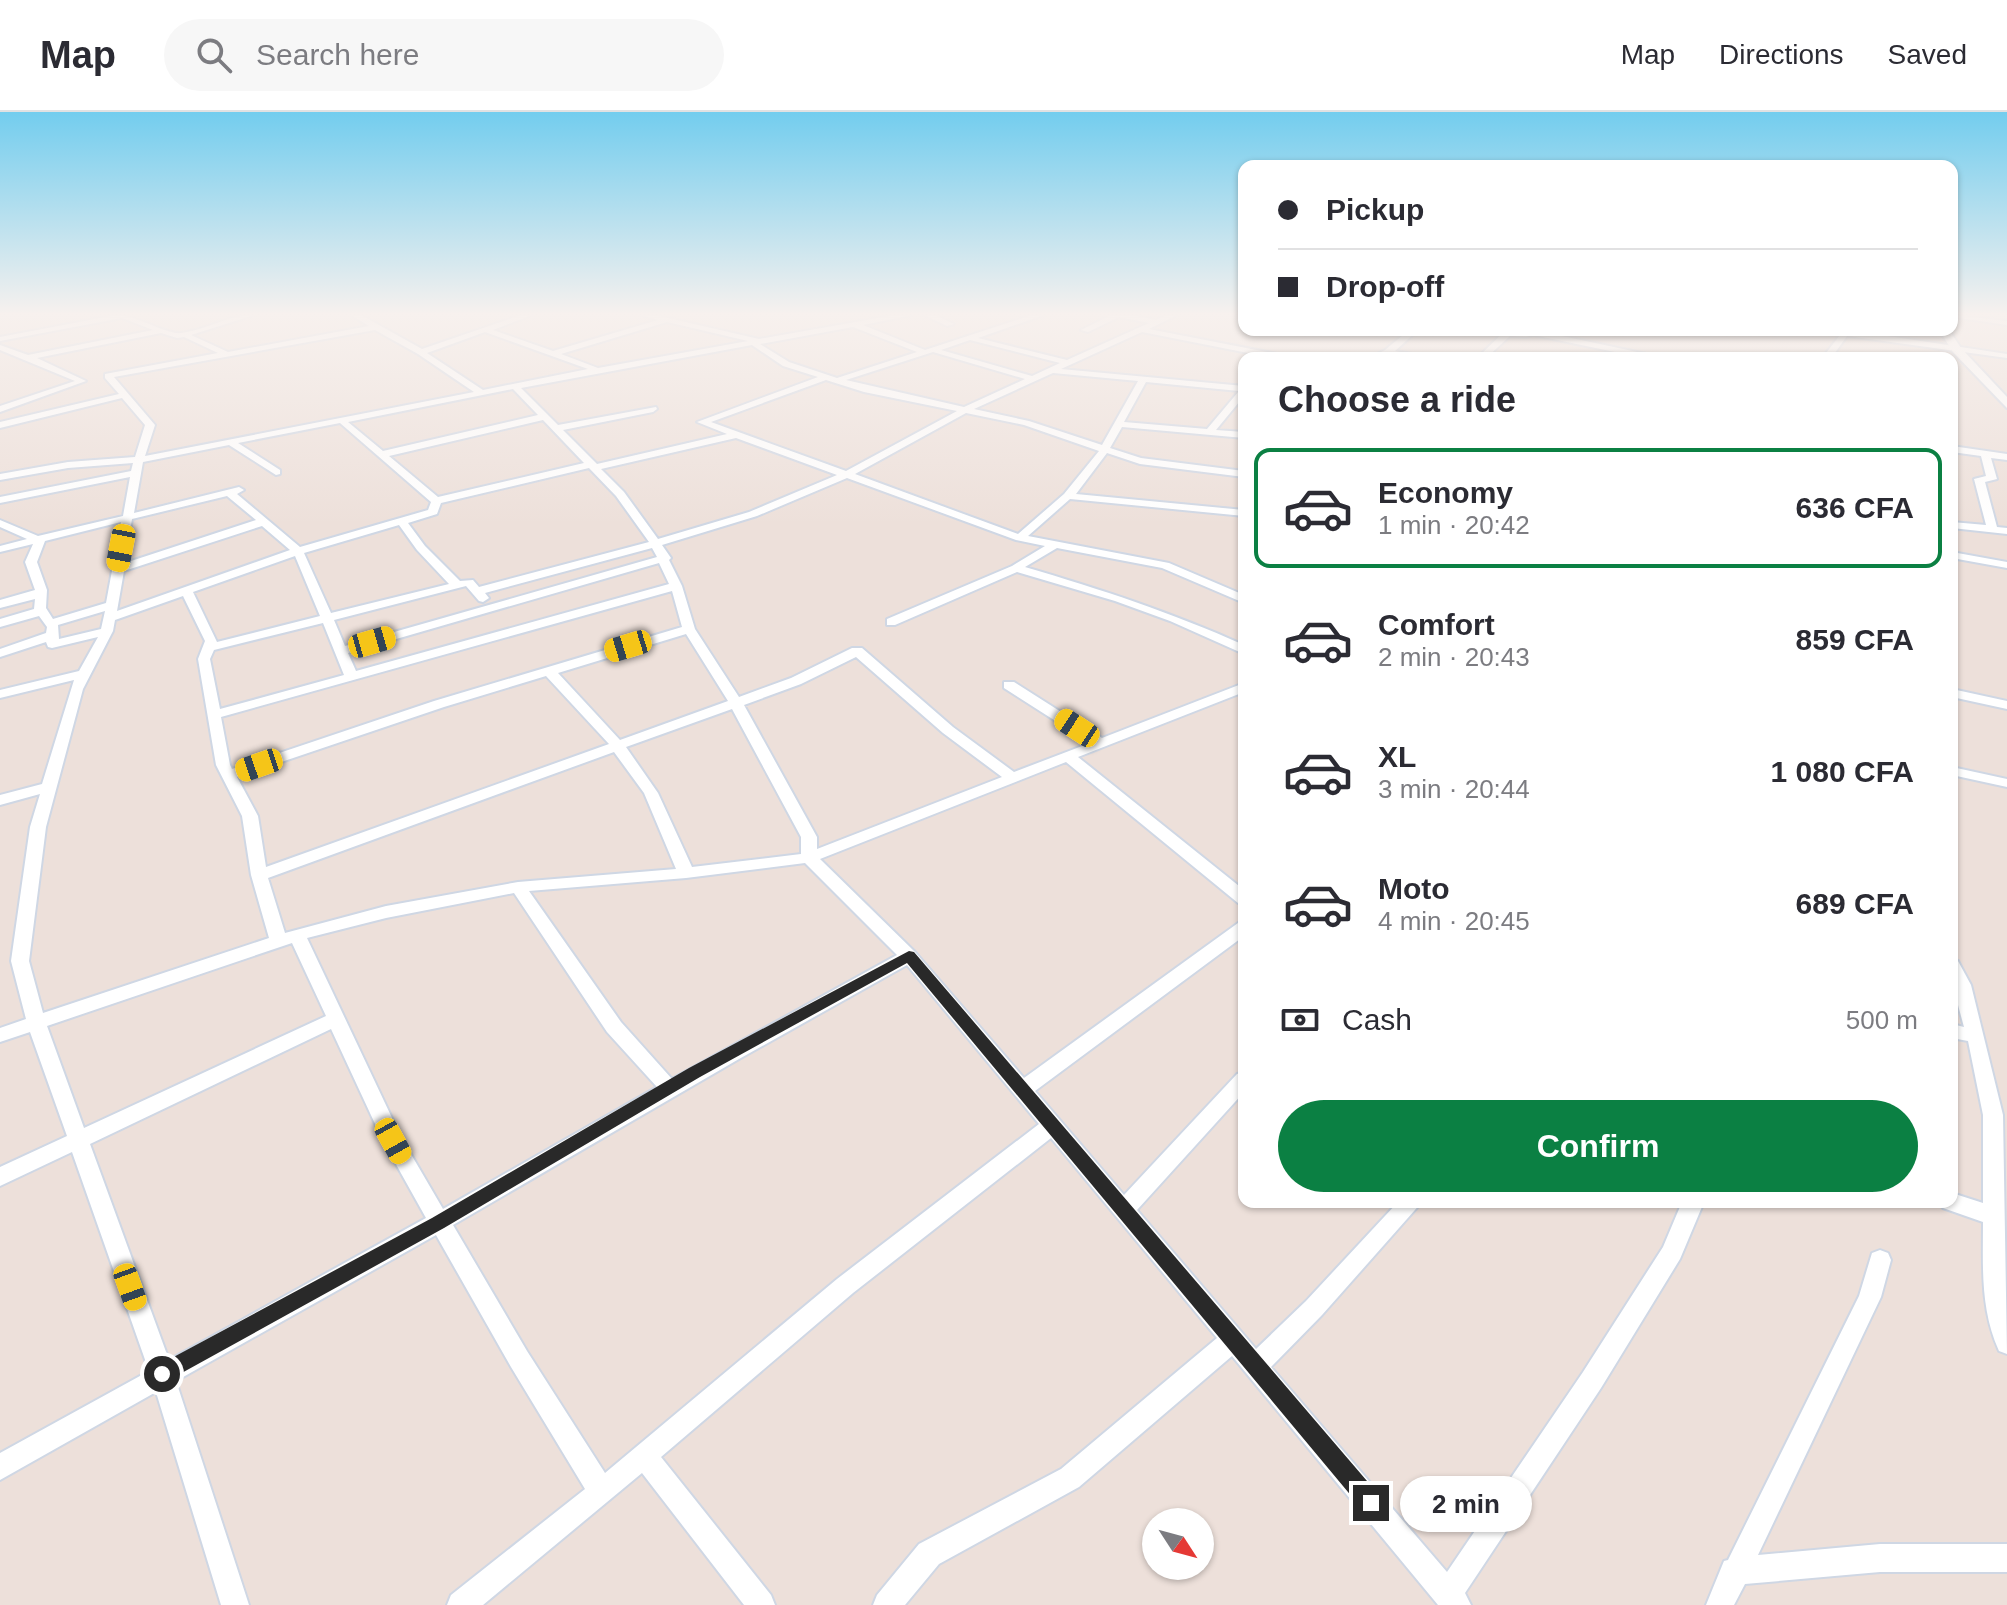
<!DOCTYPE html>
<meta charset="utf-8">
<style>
:root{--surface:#fff;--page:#f7f7f7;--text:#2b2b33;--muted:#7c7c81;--line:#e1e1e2;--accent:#0b8043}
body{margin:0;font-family:Helvetica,sans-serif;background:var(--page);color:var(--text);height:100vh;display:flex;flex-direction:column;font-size:30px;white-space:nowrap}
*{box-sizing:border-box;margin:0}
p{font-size:26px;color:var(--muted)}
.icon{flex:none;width:44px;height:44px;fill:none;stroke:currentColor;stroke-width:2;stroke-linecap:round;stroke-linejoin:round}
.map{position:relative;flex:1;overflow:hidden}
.details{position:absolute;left:1238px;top:240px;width:720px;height:856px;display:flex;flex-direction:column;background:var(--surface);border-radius:16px;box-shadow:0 2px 6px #0004}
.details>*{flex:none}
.hud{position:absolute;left:1238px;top:48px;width:720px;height:176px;border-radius:16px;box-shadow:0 2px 6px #0004;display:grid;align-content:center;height:176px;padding:0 40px;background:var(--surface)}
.needle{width:52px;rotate:126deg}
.buttons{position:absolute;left:1142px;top:1396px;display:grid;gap:16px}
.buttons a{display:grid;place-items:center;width:72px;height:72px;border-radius:50%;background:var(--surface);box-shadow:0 2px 6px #0004;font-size:40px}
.end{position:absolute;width:36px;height:36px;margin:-18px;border:10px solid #292929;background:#fff;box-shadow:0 0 0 4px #fff}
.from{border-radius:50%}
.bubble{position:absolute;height:56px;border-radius:28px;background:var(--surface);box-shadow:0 2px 6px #0004;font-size:26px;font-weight:800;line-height:56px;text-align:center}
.car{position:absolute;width:24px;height:48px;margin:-24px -12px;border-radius:10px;box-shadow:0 0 6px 2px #0007;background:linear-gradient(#f5c518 24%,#345 0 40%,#f5c518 0 76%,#345 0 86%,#f5c518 0)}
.hud b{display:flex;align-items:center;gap:28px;height:76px;font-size:30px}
.hud b+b{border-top:2px solid var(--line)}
.hud i{width:20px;height:20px;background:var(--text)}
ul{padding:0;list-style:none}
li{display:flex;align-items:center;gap:24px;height:120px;margin:0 16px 12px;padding:0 24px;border:4px solid transparent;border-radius:16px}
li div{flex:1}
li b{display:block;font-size:30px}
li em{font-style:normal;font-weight:800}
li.active{border-color:var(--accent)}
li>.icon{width:72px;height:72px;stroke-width:1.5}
h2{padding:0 40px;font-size:36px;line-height:96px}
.pay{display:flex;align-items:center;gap:20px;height:88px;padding:0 40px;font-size:30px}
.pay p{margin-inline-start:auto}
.primary-button{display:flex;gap:16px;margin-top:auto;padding:16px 40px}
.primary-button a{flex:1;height:92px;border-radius:48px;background:var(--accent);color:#fff;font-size:32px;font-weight:800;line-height:92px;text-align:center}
header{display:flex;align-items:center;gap:48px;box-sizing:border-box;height:112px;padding:0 40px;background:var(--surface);border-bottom:2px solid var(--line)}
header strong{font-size:38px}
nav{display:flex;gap:44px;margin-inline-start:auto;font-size:28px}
.search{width:560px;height:72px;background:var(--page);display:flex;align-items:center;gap:20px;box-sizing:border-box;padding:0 28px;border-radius:44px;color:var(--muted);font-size:30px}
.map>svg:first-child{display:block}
</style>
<header>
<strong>Map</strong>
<div class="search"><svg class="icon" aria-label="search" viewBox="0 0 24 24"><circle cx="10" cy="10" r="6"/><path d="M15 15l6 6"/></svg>Search here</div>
<nav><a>Map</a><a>Directions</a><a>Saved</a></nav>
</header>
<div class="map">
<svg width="2007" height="1493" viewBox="0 0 2007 1493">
<rect width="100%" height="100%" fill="#ede0da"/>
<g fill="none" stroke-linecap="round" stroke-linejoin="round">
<defs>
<g id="minor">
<path d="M116,203C137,203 167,223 181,221C206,218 228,203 254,203L191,223L228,240L369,214L351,203H361L422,237L521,203H532L493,218L553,239L658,208L641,203H655L759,227L895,203H912L863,213L925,238L1032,203H1044L978,226L1067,248L1149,211L1119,205L1088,220L1081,218L1111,203H1132L1156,208L1167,203H1177L1149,217L1288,244L1289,246H1273L1142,220L1061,257L1244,274V284L1216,318L1244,320V326L1122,315L1110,336L1141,346L1244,359V365L1140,352L1107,341L1076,382L1244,398V404L1070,387L1028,424L1169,451L1244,483V491L1162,456L1057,436L1025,455C1103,478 1170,500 1244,533V542L1170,509L1115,489L1017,460L895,513H887V507L1012,454L1045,434L1016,428L847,366L757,404L662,433L671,446L669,448L682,474L695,517L739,585L791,566L852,536H862L953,615L1014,660L1090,631L1004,576V570H1014L1102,626L1244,571V580L1078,645L1244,778V792L1238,791L1066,650L820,747L915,840L1024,966L1238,811L1244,809V824L1035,979L1124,1083L1237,962L1244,960V980L1137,1098L1256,1237L1306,1189L1398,1090H1422L1322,1203L1271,1255L1447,1460L1583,1260L1663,1135L1682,1090H1704L1680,1147L1601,1276L1465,1481L1471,1493H1438L1232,1244L1079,1375L939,1452L905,1493H873L877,1483L919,1432L1061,1357L1217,1226L1051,1026L853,1181L661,1345L771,1483L775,1493H744L642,1361L483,1493H447L451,1483L585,1377L511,1255L436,1123L176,1269L249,1493H221L156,1280L0,1368V1341L149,1259L72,1040L0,1074V1055L67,1024L30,920L0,930V916L26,907L11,849L30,715L40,682L0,693V683L42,672L74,568L0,586V578L79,559L98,525L52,536L48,535L46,530L0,545V537L46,521L47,515L39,504L0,515V507L34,497L35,487L0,496V488L35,478L25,450L33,432L0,440V434L27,427L0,415V408L38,424L123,404L130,365L0,391V385L131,359L133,351L68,356L0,368V362L68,350L135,345L145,313L122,286L0,316V310L119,282L105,266V262L218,241L184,225L177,226L161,221L37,246L86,269L0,300V294L75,269L0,238V233L28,243L153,218L122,206L0,229V225ZM667,210L748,229L598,256L561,242ZM853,215L917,240L837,266L789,250L760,232ZM375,218L418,242L474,280L145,344L155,313L114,265ZM485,220L588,257L483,278L427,241ZM970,228L1060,251L1032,264L941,238ZM752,233L783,254L818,265L697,310L727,322L597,352L563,318L653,300L657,297L656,295L558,313L521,276ZM933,240L1025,267L964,295L846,268ZM1053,261L1138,269L1102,333L1029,309L974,297ZM826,268L864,280L957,299L846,359L711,310ZM1146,270L1239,279L1207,317L1124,310ZM513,277L538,303L383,339L348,310ZM966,301L1024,313L1099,339L1064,382L1018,422L855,362ZM543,308L584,351L438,385L389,344ZM340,311L431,390L428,398L300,435L237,382L244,378L239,375L134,401L143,350L229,333L276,363L280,362V358L238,331ZM736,326L837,363L749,400L658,427L624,380L601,357ZM589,356L616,384L649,430L479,475L473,468L460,469L425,434L408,411L437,402L441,391ZM227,384L256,408L125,451L132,407ZM121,410L106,491L53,507L46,496L47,478L37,450L45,429ZM399,413L417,438L449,472L331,501L304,441ZM262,414L290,438L117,499L124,459ZM652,436L657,445L345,534L334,508L466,474L479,489L483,490L489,486L485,481ZM295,444L320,504L217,530L193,480ZM659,451L669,472L356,559L348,541ZM672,479L682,515L434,589L232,657L230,653L221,605ZM183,484L205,529L198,547L216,653L242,704L251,763L269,826L43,901L29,849L46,715L83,577L113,519L115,508ZM105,499L101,517L59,527L58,513ZM323,511L344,563L220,597L210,547L214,538ZM686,522L728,589L620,628L558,561ZM856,545L943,621L1002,665L817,737V725L744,593L801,572ZM546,564L609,632L266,755L258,704L237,665L444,595ZM732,597L801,725V742L692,755L658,681L626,635ZM614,640L644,681L676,757L518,770L386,794L285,821L268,766ZM805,751L897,843L672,967L621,910L529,779L686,766ZM514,781L607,920L657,975L443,1097L401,1025L307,826L386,806ZM292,831L326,904L84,1016L47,914ZM907,853L1039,1012L837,1167L605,1361L527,1239L453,1113L739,947ZM331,917L383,1029L426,1106L169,1248L90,1032Z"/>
<path d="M924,203H935L954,212L947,214Z"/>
<path d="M1952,203L2007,209V213L1953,205Z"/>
<path d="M1409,218H1418L1395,239L1435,246L1389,243L1369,246L1385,238Z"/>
<path d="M1534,218L1656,244L1660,246H1644L1533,223L1526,225L1510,224L1486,246H1477L1505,219L1525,221Z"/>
<path d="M1816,218H1848L2007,242V246L1847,224L1832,245L1817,246L1826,241L1840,223Z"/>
<path d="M1952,334L2007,342V348L1991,346L1997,367L1985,370L1997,415L2007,416V422L1952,416V410L1986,413L1974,367L1986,364L1981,344L1952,340Z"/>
<path d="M1952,440L2007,450V456L1952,446Z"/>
<path d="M1952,577L2007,589V597L1952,585Z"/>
<path d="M1952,655L2007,667V675L1952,663Z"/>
<path d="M1952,847L1958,849L1971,873L2003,1003L2007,1242L1999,1239C1980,1197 1983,1154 1983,1110L1943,1096L1940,1090H1952V1081L1983,1091V1003L1968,929L1952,926V912L1964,915L1952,871Z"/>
<path d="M1880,1138L1888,1141L1891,1148L1881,1185L1758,1443L1880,1432H2007V1460H1880L1745,1472L1734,1493H1706L1724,1449L1728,1448L1859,1184L1872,1141Z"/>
</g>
<path id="tertiary" d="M1939,218H1949L1961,236L2007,285V296L1953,240Z"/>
</defs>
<use href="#minor" stroke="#cfd7e4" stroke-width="4"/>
<use href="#tertiary" stroke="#cfd7e4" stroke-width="4"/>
<use href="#minor" fill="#fff" fill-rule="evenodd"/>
<use href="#tertiary" fill="#fff" fill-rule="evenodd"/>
</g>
<linearGradient id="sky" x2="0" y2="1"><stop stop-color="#73cdee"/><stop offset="0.49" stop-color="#f7f1ee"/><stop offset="1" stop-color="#f7f1ee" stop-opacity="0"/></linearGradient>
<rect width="2007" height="412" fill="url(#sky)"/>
<path fill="#292929" d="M909,839L914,840L1379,1383L1382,1391L1379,1398L1371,1401L1363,1398L907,851L700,965L444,1116L169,1268L162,1271L155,1268L152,1262L155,1255L432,1106L689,956Z"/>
</svg>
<div class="buttons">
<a><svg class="needle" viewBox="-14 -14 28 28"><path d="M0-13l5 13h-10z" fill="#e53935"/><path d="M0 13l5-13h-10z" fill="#7c7c81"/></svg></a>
</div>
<i class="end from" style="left:162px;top:1262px"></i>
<i class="end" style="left:1371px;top:1391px"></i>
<div class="bubble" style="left:1400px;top:1364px;width:132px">2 min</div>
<i class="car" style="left:121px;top:436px;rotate:191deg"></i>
<i class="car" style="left:372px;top:530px;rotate:74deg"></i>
<i class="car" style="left:628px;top:534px;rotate:253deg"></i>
<i class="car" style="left:1077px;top:616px;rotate:303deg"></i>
<i class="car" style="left:259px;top:653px;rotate:251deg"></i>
<i class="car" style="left:393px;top:1029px;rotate:151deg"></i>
<i class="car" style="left:130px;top:1175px;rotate:160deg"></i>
<div class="hud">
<b><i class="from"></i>Pickup</b>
<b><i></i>Drop-off</b>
</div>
<section class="details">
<h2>Choose a ride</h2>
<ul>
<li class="active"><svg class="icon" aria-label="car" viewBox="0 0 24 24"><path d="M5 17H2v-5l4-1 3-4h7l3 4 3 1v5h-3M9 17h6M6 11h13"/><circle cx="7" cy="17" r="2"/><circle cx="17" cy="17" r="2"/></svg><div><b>Economy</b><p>1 min · 20:42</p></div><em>636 CFA</em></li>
<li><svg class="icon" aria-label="car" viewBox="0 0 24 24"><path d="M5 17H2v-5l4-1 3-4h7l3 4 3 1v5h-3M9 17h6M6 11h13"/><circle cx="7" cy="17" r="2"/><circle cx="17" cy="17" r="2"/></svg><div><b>Comfort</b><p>2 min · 20:43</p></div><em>859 CFA</em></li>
<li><svg class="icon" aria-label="car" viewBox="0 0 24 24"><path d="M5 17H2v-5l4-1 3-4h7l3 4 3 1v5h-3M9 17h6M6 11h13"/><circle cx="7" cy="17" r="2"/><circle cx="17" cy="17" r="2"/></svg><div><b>XL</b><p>3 min · 20:44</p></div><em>1 080 CFA</em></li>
<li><svg class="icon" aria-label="car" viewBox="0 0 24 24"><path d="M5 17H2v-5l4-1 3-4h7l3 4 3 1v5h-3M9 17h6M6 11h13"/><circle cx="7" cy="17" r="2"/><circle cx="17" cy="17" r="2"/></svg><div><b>Moto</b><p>4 min · 20:45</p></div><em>689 CFA</em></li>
</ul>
<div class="pay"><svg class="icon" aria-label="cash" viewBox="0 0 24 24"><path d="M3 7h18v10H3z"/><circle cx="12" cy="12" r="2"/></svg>Cash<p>500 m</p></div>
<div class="primary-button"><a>Confirm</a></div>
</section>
</div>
